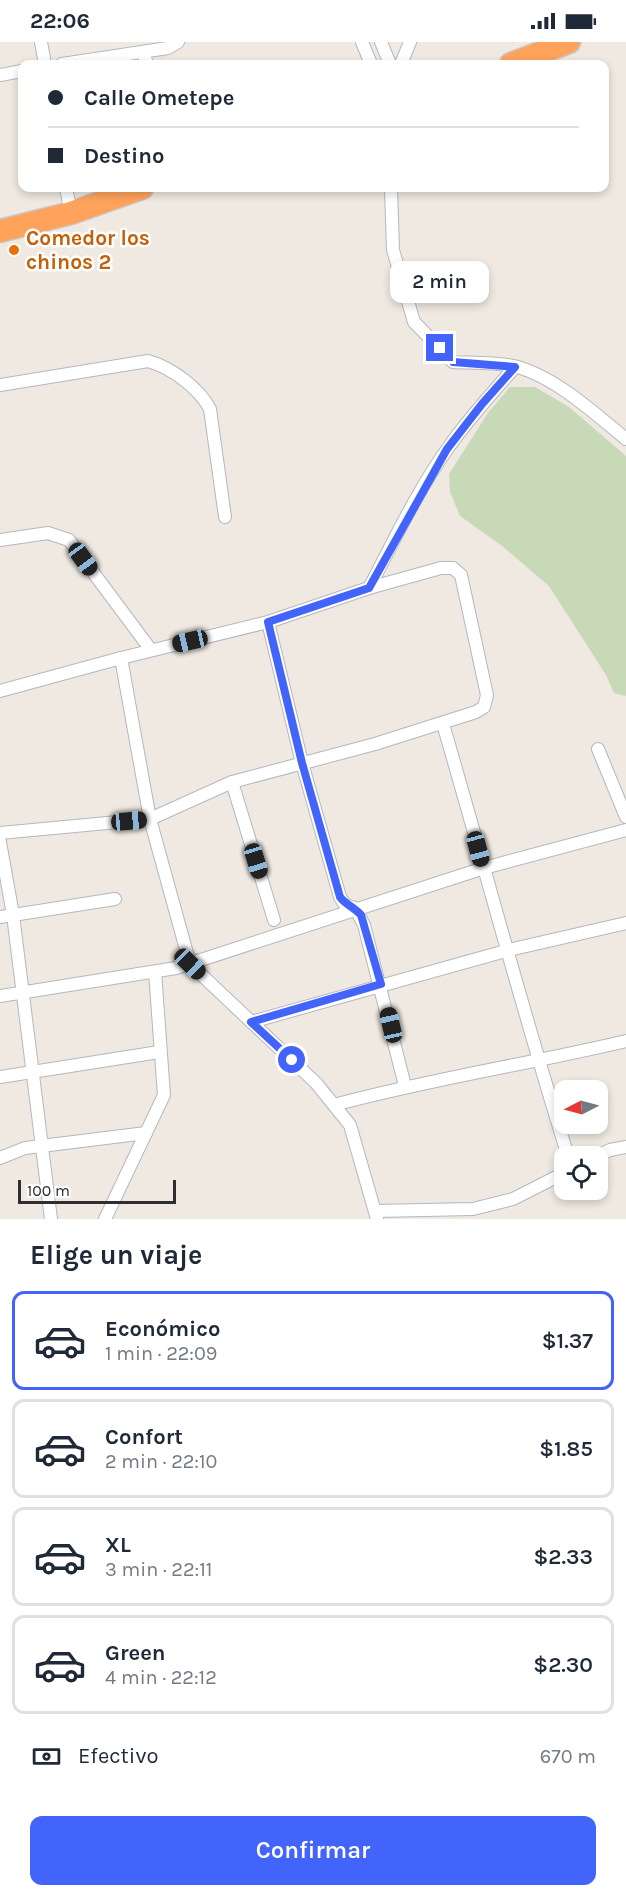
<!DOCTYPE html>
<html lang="es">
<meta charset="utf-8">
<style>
:root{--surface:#fff;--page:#f6f6f7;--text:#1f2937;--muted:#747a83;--line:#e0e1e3;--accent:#4264fb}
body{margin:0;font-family:Karla,sans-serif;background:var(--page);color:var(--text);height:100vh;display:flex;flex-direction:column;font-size:22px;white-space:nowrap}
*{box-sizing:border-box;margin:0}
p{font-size:20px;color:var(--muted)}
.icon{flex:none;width:33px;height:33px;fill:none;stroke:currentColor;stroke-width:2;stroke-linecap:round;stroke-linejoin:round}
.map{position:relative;height:1177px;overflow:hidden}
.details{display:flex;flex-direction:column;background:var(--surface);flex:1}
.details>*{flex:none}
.banner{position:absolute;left:18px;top:18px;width:591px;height:132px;border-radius:12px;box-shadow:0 3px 9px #0003;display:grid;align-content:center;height:132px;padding:0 30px;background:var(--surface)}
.needle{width:39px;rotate:264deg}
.buttons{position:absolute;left:554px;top:1038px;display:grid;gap:12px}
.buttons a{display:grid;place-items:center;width:54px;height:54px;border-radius:12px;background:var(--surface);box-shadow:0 3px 9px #0003;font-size:30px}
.scale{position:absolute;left:18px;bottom:15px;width:158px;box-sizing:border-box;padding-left:6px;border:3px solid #2e2e2e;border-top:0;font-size:16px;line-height:21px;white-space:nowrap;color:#2e2e2e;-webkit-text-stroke:4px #fff;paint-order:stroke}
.end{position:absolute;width:27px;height:27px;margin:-14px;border:8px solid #4264fb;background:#fff;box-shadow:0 0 0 3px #fff}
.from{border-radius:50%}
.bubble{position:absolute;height:42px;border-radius:12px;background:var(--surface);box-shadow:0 3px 9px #0003;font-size:20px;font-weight:600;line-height:42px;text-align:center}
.car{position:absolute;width:18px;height:36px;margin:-18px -9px;border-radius:8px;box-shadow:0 0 4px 2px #0007;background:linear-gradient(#222 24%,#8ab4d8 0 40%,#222 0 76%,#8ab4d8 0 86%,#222 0)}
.banner b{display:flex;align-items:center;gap:21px;height:57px;font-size:22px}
.banner b+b{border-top:2px solid var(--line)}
.banner i{width:15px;height:15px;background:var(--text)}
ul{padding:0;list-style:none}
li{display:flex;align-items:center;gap:18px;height:99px;margin:0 12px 9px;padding:0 18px;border:3px solid var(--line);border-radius:12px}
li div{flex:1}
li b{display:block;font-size:22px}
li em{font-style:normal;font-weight:600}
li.active{border-color:var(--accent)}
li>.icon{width:54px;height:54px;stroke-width:1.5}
h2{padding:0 30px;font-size:27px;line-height:72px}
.pay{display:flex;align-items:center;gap:15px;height:66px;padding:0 30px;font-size:22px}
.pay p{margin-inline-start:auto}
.button{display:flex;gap:12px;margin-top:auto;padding:12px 30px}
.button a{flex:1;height:69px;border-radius:12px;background:var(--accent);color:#fff;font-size:24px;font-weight:600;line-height:69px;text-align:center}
.status{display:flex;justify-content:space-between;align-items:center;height:42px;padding:0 30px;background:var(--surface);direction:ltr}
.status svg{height:16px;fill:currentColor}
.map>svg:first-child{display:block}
</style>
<div class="status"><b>22:06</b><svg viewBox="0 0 49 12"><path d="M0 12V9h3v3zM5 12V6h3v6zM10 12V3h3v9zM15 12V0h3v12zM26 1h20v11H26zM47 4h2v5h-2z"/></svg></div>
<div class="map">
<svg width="626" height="1177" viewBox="0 0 626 1177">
<rect width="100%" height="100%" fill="#efe9e1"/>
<path fill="#c8d9b8" d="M510,345H535L569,365L626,414V654L614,651L606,633L549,544L502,504L460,474L450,450L449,432L488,371Z"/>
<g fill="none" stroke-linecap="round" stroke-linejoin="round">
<defs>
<g id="street">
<path d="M41,0L45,22"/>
<path d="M362,0L371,22"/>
<path d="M381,0L390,22"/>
<path d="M143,10L147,22"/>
<path d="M62,22L168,6L178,0"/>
<path d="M401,22L410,0"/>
<path d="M0,33L22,29"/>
<path d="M66,146L71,171"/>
<path d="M391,146L393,208L414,280L453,320C473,321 498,320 518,325C558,337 594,371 626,397"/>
<path d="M0,343L148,319C172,326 199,346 210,367L225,475"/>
<path d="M0,498L48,491L69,498L151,608"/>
<path d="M369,546C394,499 417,449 448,406C468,377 492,351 515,325"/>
<path d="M268,580L302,721L340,855L345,863L355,866L364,883L405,1044"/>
<path d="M121,616L150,777L190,922L316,1041L350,1083L377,1177"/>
<path d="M0,649L121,616L268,580L369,546L441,526H453L461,533L487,653L484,665L476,670L375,702L232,740L150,777L0,791"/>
<path d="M443,682C485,826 523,971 568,1114"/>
<path d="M598,707L626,775"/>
<path d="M232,740L274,878"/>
<path d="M0,800L13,873L51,1177"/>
<path d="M0,875L115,857"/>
<path d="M0,954L176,926L484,826L626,788"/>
<path d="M251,980L509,908L626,881"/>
<path d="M0,1035L159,1010"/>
<path d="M334,1063C430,1037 529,1022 626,999"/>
<path d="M597,1114L610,1108L626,1105"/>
<path d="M0,1116L25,1106L146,1091"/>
<path d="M375,1169L473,1167L513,1157L564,1131"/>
<path d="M105,1177L164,1053L155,930"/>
</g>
<g id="highway">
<path d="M511,22L569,0"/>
<path d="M0,189L71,171L142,146"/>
</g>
</defs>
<use href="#street" stroke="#b4b7c1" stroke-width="14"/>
<use href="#highway" stroke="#c9c9c9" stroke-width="25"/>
<use href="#street" stroke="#fff" stroke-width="12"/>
<use href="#highway" stroke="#ffa35c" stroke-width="22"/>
</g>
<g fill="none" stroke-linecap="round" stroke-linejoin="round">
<path stroke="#4264fb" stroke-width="8" d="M292,1018L251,980L381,942L361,873C354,865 346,863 340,855L302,721L268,580L369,546L447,407L482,362L515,325L453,320L440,306"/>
</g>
<circle fill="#e8710a" stroke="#fff" stroke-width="2" cx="14" cy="208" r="6"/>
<g text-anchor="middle" stroke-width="5" stroke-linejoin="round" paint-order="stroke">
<g font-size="21" font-weight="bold" fill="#c56008" stroke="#fff" text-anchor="start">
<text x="26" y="203">Comedor los<tspan x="26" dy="24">chinos 2</tspan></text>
</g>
</g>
</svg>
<div class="buttons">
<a><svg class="needle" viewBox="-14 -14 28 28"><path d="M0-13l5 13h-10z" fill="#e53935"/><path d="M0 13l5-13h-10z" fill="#747a83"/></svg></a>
<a><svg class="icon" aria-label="locate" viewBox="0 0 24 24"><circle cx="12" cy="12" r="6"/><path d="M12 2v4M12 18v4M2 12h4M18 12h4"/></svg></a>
</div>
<div class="scale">100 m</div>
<i class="end from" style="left:292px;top:1018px"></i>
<i class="end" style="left:440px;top:306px"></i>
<div class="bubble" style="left:390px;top:219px;width:99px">2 min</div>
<i class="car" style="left:83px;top:517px;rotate:144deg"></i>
<i class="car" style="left:190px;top:599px;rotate:257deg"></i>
<i class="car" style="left:129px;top:779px;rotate:85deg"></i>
<i class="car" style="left:478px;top:807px;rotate:165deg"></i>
<i class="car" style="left:256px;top:819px;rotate:163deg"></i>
<i class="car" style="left:190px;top:922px;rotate:134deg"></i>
<i class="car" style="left:391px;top:983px;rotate:347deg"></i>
<div class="banner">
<b><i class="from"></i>Calle Ometepe</b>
<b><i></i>Destino</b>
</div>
</div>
<section class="details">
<h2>Elige un viaje</h2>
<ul>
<li class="active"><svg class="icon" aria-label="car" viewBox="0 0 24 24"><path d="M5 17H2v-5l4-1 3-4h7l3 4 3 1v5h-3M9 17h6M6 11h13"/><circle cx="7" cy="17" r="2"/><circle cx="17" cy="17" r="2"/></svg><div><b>Económico</b><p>1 min · 22:09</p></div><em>$1.37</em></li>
<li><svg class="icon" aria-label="car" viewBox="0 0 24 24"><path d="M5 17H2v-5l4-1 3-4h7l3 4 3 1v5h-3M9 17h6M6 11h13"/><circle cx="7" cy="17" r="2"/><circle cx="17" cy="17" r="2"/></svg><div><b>Confort</b><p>2 min · 22:10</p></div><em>$1.85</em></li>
<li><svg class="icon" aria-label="car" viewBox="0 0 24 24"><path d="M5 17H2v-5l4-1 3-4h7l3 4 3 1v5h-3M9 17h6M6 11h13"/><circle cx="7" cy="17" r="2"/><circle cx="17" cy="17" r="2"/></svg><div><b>XL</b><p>3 min · 22:11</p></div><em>$2.33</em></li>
<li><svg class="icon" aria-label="car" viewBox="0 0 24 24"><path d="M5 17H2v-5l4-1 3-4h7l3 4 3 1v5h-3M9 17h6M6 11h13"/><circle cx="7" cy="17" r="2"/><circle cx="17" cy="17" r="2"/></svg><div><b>Green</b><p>4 min · 22:12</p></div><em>$2.30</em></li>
</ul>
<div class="pay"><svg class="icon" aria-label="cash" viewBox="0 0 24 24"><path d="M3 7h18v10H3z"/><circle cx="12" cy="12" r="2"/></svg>Efectivo<p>670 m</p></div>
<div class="button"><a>Confirmar</a></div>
</section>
